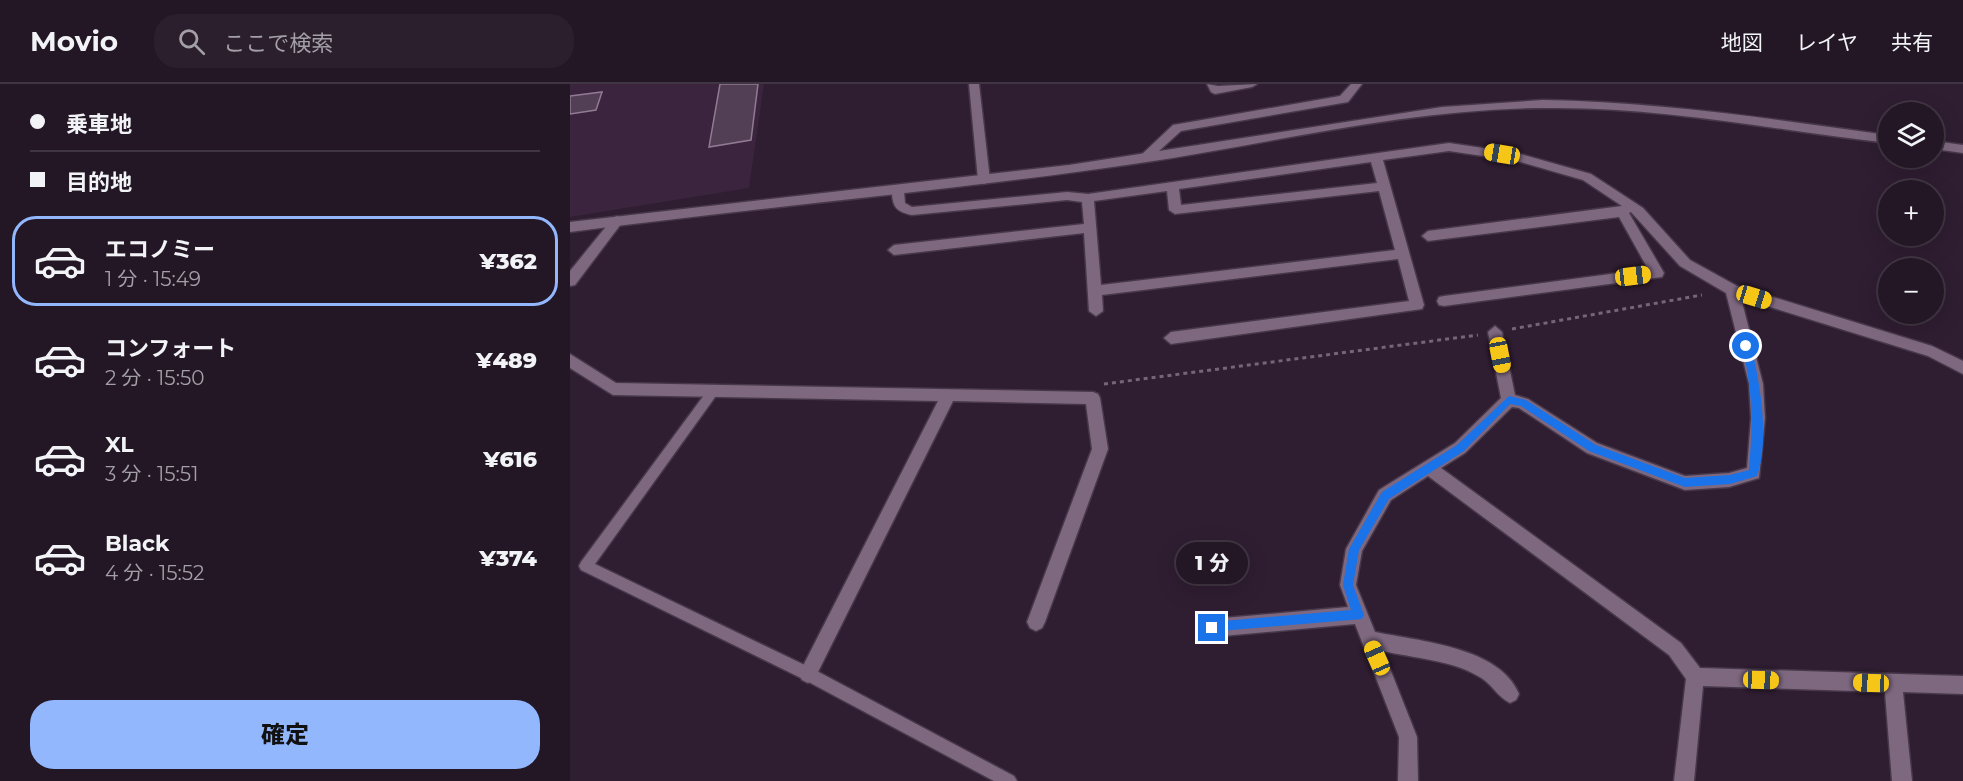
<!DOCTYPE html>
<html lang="ja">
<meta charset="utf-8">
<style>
:root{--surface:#231625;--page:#2b1f2d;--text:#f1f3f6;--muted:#a39fa7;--line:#403542;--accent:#92b7fd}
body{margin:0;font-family:Montserrat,"Noto Sans JP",sans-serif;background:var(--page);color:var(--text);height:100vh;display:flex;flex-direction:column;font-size:22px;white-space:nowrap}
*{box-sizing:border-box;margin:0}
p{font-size:20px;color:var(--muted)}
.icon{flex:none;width:33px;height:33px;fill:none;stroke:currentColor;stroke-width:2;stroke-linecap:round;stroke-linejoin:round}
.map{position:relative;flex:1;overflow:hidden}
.drawer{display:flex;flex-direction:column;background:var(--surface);width:570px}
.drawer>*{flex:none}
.guide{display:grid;align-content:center;height:132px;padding:0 30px;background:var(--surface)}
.buttons{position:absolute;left:1308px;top:18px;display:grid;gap:12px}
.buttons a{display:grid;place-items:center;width:66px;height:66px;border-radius:50%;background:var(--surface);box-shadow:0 6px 24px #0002,0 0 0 2px var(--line);font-size:30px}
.end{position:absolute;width:27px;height:27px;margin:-14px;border:8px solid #1a73e8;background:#fff;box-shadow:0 0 0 3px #fff}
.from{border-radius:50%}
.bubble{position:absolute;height:42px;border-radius:21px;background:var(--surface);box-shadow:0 6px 24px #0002,0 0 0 2px var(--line);font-size:20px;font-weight:800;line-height:42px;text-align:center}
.car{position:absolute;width:18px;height:36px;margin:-18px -9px;border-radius:8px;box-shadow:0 0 4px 2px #0007;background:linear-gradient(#f5c518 24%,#345 0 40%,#f5c518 0 76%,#345 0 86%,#f5c518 0)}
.guide b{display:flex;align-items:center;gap:21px;height:57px;font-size:22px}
.guide b+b{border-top:2px solid var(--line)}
.guide i{width:15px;height:15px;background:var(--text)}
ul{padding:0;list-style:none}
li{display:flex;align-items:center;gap:18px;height:90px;margin:0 12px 9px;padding:0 18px;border:3px solid transparent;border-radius:24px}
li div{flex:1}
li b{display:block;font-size:22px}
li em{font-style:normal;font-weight:800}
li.current{border-color:var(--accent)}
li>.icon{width:54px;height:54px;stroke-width:1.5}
.action{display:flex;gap:12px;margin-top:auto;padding:12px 30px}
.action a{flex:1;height:69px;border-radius:24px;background:var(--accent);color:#111;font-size:24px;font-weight:800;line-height:69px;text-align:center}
header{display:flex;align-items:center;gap:36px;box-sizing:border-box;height:84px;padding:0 30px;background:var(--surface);border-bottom:2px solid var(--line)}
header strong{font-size:28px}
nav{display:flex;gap:33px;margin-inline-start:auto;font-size:21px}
.search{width:420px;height:54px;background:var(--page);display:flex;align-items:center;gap:15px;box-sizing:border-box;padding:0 21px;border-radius:24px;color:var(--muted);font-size:22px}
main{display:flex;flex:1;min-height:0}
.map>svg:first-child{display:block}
</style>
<header>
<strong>Movio</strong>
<div class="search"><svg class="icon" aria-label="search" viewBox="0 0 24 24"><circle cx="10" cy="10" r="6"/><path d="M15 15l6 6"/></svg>ここで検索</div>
<nav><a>地図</a><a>レイヤ</a><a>共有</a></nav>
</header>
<main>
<section class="drawer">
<div class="guide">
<b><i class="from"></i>乗車地</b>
<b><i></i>目的地</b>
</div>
<ul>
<li class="current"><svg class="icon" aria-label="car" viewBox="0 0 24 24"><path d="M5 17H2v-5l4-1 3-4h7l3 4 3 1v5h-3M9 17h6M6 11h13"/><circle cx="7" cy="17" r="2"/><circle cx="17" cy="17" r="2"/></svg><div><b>エコノミー</b><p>1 分 · 15:49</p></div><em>¥362</em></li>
<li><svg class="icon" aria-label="car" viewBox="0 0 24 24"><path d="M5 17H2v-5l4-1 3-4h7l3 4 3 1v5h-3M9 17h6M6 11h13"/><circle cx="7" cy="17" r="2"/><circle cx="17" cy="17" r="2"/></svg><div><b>コンフォート</b><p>2 分 · 15:50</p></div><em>¥489</em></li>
<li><svg class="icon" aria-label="car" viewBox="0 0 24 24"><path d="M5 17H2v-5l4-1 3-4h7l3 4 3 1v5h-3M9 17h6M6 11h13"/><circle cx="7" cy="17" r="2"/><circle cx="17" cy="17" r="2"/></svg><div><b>XL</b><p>3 分 · 15:51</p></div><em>¥616</em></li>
<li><svg class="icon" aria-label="car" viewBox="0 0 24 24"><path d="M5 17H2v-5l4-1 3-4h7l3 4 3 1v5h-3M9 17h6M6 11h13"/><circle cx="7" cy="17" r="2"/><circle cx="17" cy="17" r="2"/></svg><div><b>Black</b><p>4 分 · 15:52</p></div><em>¥374</em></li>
</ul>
<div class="action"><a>確定</a></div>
</section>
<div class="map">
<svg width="1393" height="697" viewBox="0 0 1393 697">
<rect width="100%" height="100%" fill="#2f1d31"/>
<path fill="#3b243e" d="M0,0H194L179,104L0,133Z"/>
<g fill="#523e55" stroke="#917b93" stroke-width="1.5">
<path d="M150,0H188L181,56L139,63Z"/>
<path d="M32,8L26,26L0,30V12Z"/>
</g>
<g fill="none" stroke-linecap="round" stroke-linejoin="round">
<defs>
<path id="service" d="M144,301L148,303L150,306L148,309L25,480L243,585L444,692L447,697H424L233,595L11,486L9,482L11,478L140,303Z"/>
<g id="minor">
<path d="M399,0H409L420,96L414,100L408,96Z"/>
<path d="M637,0L648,2L687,0L682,3L645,10L641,8Z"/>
<path d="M781,0H792L778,18L611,47L578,77L574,78L568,74L603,41L770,12Z"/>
<path d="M879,59L947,69L1021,90L1073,124L1120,176L1167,202L1362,262L1393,277V290L1358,272L1171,214L1193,300L1195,334L1189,394L1159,403L1115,406L1017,369L949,324L942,323L895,369L871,384L1111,559L1130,584L1393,592V610L1333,608L1342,697H1322L1315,608L1133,602L1124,697H1104L1116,595L1099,571L858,392L821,416L792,467L786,501L805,548C849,557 930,563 949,610L946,616L940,619C927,613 921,598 908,592C881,576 843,574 813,567L847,653L848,697H828L829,653L785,540L642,553L636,550L633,544L636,538L642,535L778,523L770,501L776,465L809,406L885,359L931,314L918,248L925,242L932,248L945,311L958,315L1027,359L1115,392L1159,389L1177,384L1181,334L1179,300L1156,209L1110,182L1061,128L1059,129L1094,189L1092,193L874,222L869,221L867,217L869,213L874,212L1078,185L1049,133L858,157L852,152L858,147L1052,122L1013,96L947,77L879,67L813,76L854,221L852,225L601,260L594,254L601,248L839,217L828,175L532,211L533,227L526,232L519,227L514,149L324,171L318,166L324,161L514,140L512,118L497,116L342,131C327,128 322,123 322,107L328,103L334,107L335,119L342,123L497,108L518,110ZM801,78L807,99L611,121L609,105ZM597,107L599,126L605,130L809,107L825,166L531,201L524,117Z"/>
<path d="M47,132L51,134V140L5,201L0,202V187L43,134Z"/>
<path d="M0,270L46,299L523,308L528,310L530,314L538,365L475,538L472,544L466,547L460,544L457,538L522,365L516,320L383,317L244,596L238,599L232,596L229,590L232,584L368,317L43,311L0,284Z"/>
</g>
<g id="tertiary">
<path d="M973,16C1089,18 1203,35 1318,51V59C1203,46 1090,22 973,24C837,25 704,59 570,79C381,107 190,123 0,148V138L499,81L872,23Z"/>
<path d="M1364,57L1393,61V69L1364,65Z"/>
</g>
</defs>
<use href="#service" stroke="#473849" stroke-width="3"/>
<use href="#minor" stroke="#473849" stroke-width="3"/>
<use href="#tertiary" stroke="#473849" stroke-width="3"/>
<g stroke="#756677" stroke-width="3" stroke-dasharray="4 4" stroke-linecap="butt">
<path d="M942,245L1132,211"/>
<path d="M534,300L908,251"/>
</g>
<use href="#service" fill="#7e6880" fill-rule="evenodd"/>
<use href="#minor" fill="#7e6880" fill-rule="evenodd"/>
<use href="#tertiary" fill="#7e6880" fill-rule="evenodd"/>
</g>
<path fill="#1a73e8" d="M1176,259L1181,262C1190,298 1200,356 1187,392L1160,400L1115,403L1019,367L951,322L940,320L894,367L819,415L789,466L783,501L794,531L792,535L638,548L637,544L642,538L781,526L773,501L779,465L812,408L887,361L939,312L956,316L1026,361L1115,394L1160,391L1179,386C1183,338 1183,309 1172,262Z"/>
</svg>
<div class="buttons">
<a><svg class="icon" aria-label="layers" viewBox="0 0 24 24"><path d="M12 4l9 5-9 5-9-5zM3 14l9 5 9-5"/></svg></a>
<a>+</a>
<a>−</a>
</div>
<i class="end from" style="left:1176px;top:262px"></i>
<i class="end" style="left:642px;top:544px"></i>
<div class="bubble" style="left:606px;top:458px;width:72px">1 分</div>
<i class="car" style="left:932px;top:70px;rotate:279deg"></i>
<i class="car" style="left:1063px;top:192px;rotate:83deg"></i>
<i class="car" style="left:1184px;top:213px;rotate:107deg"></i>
<i class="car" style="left:930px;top:271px;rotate:169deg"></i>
<i class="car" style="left:807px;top:574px;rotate:336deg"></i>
<i class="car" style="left:1191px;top:596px;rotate:92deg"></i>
<i class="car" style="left:1301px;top:599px;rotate:272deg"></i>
</div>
</main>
